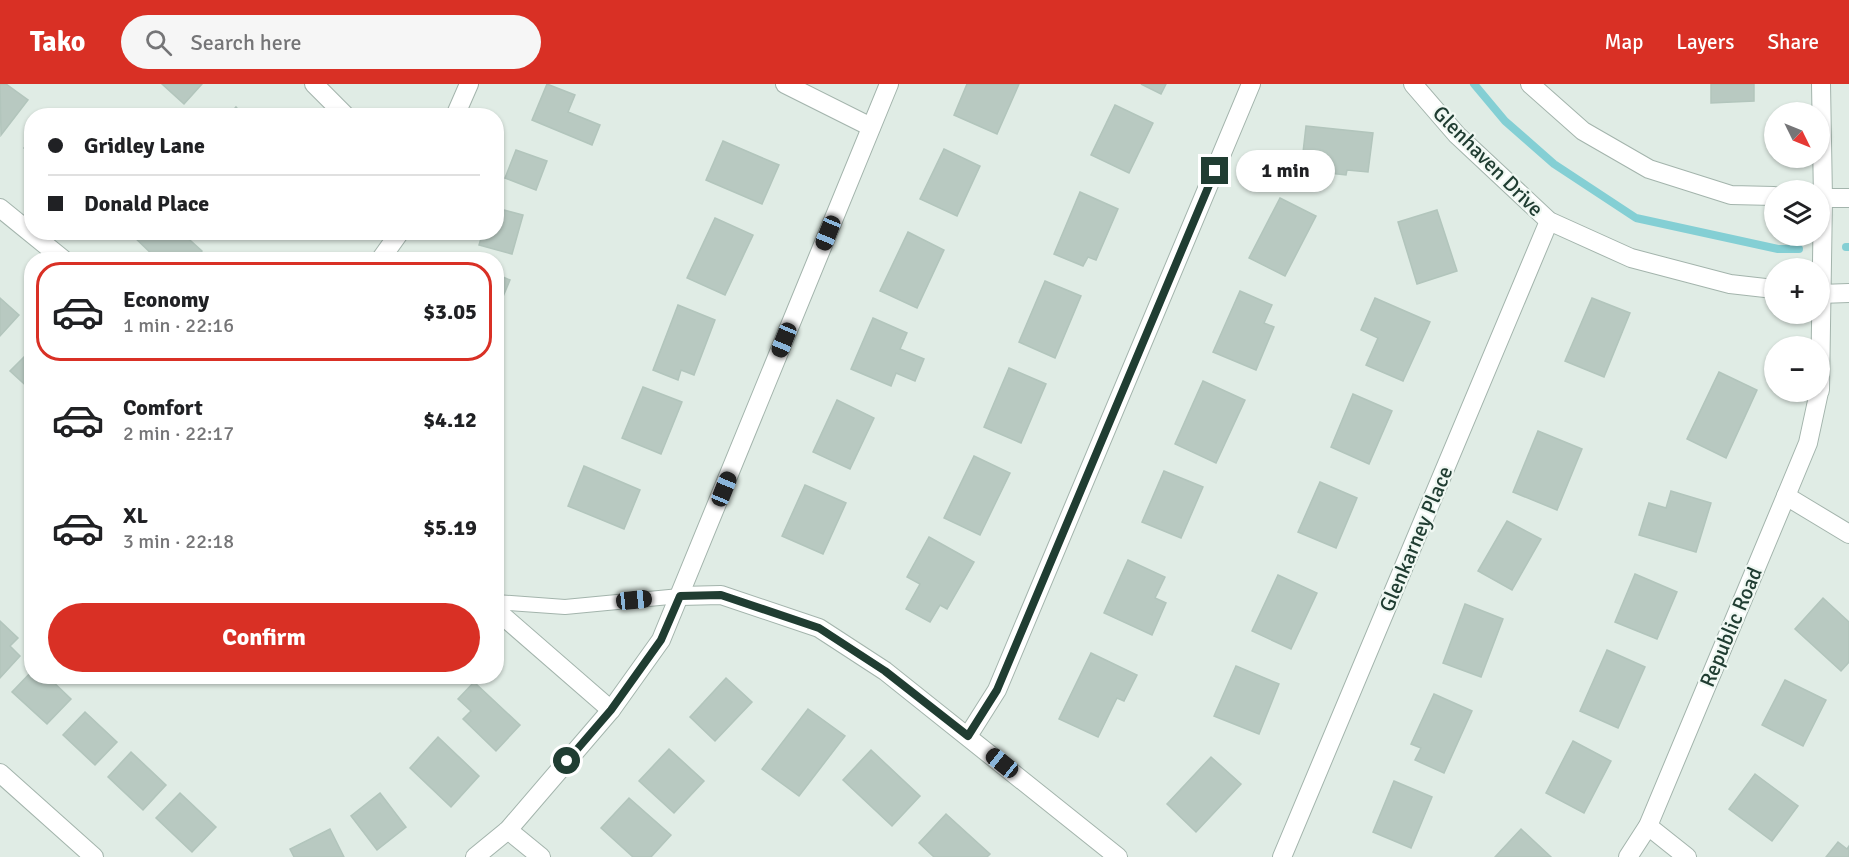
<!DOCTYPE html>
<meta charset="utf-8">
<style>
:root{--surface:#fff;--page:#f6f6f6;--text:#202124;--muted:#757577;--line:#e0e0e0;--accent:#d93025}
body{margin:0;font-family:Signika,sans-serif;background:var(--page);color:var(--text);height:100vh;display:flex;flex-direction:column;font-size:22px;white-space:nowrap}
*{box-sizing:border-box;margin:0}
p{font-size:20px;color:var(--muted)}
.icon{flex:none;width:33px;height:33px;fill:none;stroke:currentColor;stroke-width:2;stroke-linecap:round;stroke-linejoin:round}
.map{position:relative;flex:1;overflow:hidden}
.details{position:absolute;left:24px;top:168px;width:480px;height:432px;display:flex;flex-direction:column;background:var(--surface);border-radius:24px;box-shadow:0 2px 4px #0004}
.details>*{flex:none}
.guide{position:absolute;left:24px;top:24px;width:480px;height:132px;border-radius:24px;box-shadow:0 2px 4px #0004;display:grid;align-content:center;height:132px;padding:0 24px;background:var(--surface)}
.needle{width:39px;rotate:133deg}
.tools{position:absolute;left:1764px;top:18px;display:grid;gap:12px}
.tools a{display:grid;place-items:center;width:66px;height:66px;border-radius:50%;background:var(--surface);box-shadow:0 2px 4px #0004;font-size:30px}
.end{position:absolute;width:27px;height:27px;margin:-14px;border:8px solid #203d32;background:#fff;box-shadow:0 0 0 3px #fff}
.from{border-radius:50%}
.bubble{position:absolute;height:42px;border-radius:21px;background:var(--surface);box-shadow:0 2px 4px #0004;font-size:20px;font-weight:800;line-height:42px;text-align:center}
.car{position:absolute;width:18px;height:36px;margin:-18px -9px;border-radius:8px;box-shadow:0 0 4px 2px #0007;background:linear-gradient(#222 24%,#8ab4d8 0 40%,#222 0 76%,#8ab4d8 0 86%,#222 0)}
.guide b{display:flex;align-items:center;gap:21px;height:57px;font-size:22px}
.guide b+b{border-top:2px solid var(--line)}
.guide i{width:15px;height:15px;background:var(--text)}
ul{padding:10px 0 0;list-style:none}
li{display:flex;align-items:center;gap:18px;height:99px;margin:0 12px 9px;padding:0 12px;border:3px solid transparent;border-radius:24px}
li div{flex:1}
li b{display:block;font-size:22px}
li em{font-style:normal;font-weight:800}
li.selected{border-color:var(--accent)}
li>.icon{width:54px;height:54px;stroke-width:1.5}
.cta{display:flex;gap:12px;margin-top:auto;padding:12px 24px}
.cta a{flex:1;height:69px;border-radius:36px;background:var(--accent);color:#fff;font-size:24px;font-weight:800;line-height:69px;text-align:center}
header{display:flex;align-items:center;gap:36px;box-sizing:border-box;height:84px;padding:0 30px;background:var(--accent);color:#fff}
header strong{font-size:28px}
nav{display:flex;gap:33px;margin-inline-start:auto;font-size:21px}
.search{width:420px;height:54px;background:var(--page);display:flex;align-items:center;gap:15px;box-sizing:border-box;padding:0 21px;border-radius:33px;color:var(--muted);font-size:22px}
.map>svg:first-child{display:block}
</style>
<header>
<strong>Tako</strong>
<div class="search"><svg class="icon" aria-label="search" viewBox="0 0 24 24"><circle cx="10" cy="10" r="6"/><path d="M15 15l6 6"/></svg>Search here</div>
<nav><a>Map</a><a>Layers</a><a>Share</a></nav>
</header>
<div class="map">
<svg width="1849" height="773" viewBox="0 0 1849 773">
<rect width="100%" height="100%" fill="#e0ece5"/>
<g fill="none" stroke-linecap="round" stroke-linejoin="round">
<g stroke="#84cfd4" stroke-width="8">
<path d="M1474,0L1505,37L1554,80L1636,134L1778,165H1799"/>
<path d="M1846,163H1849"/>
</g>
</g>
<g fill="#b8c9c1" stroke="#b2c5bc" stroke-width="1.5">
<path d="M0,0H6L28,16L1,51Z"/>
<path d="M162,0H202L184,20Z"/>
<path d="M547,0L575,11L568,28L600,41L592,61L532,36Z"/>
<path d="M967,0H1019L997,50L954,31Z"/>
<path d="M1141,0H1166L1161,10Z"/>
<path d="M1711,0H1754V17L1711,19Z"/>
<path d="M1115,21L1153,39L1129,89L1091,71Z"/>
<path d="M236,23L244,32H228Z"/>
<path d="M1306,42L1373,49L1368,88L1347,86L1346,91L1301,86Z"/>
<path d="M32,57V71L24,64Z"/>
<path d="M723,57L779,81L762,120L706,96Z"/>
<path d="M944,65L980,82L957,132L920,115Z"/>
<path d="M516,66L547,77L536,106L505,94Z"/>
<path d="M1080,108L1118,125L1096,176L1088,173L1083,182L1054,170Z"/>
<path d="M1280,114L1316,132L1285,192L1249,174Z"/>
<path d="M496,124L523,131L512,170L479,161L483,148H496Z"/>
<path d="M1437,126L1457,187L1417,200L1398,138Z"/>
<path d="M715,134L753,151L725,211L687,194Z"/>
<path d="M134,148H181L202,167L194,176H158L132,151Z"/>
<path d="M307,148H320L314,155Z"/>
<path d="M908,148L944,166L917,224L880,207Z"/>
<path d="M496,190L510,196L496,229Z"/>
<path d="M1045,197L1081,212L1055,274L1019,258Z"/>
<path d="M1240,207L1272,221L1264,239L1274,243L1256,286L1213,268Z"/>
<path d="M0,214L19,231L0,252Z"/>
<path d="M1375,214L1430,238L1403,297L1366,281L1378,254L1361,246Z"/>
<path d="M1592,214L1630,229L1604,293L1565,277Z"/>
<path d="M678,221L715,236L694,291L681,286L678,296L653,286Z"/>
<path d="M873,234L907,249L900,265L924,275L915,297L896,289L891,302L851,285Z"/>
<path d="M32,265V307L10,287Z"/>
<path d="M1009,284L1046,300L1021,359L984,343Z"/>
<path d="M1719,288L1757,306L1726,374L1687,355Z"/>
<path d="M1203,297L1245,316L1216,379L1175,360Z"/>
<path d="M643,303L682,318L661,370L622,354Z"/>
<path d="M1353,310L1392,327L1369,380L1331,363Z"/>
<path d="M837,316L874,334L850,385L813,368Z"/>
<path d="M1538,347L1582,365L1557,426L1513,408Z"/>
<path d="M974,372L1010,389L980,451L944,434Z"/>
<path d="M584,382L640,406L624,445L568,422Z"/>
<path d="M1164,387L1203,403L1181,454L1142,438Z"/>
<path d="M1320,398L1357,414L1336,464L1298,448Z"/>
<path d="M805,401L846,419L823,470L782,452Z"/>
<path d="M1671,407L1711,419L1696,468L1639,451L1649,419L1666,424Z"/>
<path d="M1507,437L1541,455L1512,506L1478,487Z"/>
<path d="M929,453L974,478L947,525L940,521L930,538L906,525L920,500L907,493Z"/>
<path d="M1128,476L1165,493L1155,514L1166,519L1152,551L1104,529Z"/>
<path d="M1635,490L1677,508L1657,555L1615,538Z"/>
<path d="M1278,491L1317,509L1291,565L1252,547Z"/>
<path d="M1823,514L1849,538V578L1841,587L1795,545Z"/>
<path d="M1465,520L1503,535L1481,593L1443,579Z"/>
<path d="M0,537L18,554L10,562L20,572L0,594Z"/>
<path d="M1607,566L1645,583L1618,644L1580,627Z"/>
<path d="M1091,569L1137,591L1124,617L1117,614L1098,653L1059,635Z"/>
<path d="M1236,582L1279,600L1259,650L1214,632Z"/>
<path d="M32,587V592H47L71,615L47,640L12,608Z"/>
<path d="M726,594L752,618L715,657L690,633Z"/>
<path d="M1785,596L1826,616L1803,662L1762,641Z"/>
<path d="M474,598L520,641L496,667L463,635L471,627L458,615Z"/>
<path d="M1434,610L1472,627L1444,689L1415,676L1421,664L1411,660Z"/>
<path d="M808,625L845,652L799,712L762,685Z"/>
<path d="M85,628L117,658L95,681L63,651Z"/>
<path d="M438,653L479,692L451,723L410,684Z"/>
<path d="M1573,657L1611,677L1584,729L1546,709Z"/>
<path d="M669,665L704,697L674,729L639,697Z"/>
<path d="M871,666L920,712L892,742L843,696Z"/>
<path d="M131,668L166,701L143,726L108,693Z"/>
<path d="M1211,673L1241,700L1196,748L1167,720Z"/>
<path d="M1755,690L1798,722L1772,757L1729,725Z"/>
<path d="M1394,697L1432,713L1411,764L1373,748Z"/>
<path d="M180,709L216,743L192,768L156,734Z"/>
<path d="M380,709L406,743L377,766L351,732Z"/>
<path d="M629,714L671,751L651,773H633L601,744Z"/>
<path d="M946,730L990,770L987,773H934L919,759Z"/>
<path d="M330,745L344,773H294L290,765Z"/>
<path d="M1521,745L1551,773H1495Z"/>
<path d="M1838,758L1847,765L1849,762V773H1826Z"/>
</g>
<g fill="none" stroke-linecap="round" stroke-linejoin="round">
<defs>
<path id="service" d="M496,518L565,523L680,512"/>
<g id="minor">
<path d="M314,0L346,32"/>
<path d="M785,0L871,43"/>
<path d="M1413,0L1457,51L1549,137L1631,174L1730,200L1774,205"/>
<path d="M1530,0L1583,47L1649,85L1731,111L1774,112"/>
<path d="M455,32L469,0"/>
<path d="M1820,114H1849"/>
<path d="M0,124L64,176"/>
<path d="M380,176L400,148"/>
<path d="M1820,210L1849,209"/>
<path d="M1820,306L1823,114L1821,0"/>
<path d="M1786,412L1849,450"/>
<path d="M680,512L721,511L819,544L885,587L1118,773"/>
<path d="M496,526L611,626"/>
<path d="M968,652L997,606L1251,0"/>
<path d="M0,689L94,773"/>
<path d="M1648,742L1687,773"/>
<path d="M508,746L541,773"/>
<path d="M475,773L508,746L611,626L661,556L889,0"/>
<path d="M1282,773L1549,137"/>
<path d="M1628,773L1648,742L1786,412L1808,359L1819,308"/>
</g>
</defs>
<use href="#service" stroke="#a3b4ac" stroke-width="16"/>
<use href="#minor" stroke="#a3b4ac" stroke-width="20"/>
<use href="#service" stroke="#fff" stroke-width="14"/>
<use href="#minor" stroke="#fff" stroke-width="18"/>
</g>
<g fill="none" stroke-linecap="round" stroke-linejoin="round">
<path stroke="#203d32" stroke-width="8" d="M567,677L611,626L661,556L680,512L721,511L819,544L885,587L968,652L997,606L1215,87"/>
</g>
<g text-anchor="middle" stroke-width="4.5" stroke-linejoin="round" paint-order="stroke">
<g font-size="21" fill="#203d32" stroke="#f0f8f3">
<text transform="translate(1488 77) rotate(45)" y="7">Glenhaven Drive</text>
<text transform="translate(1416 455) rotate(-67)" y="7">Glenkarney Place</text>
<text transform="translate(1731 543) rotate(-67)" y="7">Republic Road</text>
</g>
</g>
</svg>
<div class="tools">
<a><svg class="needle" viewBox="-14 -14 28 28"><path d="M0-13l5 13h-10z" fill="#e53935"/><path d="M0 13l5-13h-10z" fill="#757577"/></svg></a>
<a><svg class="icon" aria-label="layers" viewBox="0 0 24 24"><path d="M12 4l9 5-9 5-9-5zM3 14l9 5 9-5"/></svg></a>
<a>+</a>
<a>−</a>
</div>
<i class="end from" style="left:567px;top:677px"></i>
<i class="end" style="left:1215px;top:87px"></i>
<div class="bubble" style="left:1236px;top:66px;width:99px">1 min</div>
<i class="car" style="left:828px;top:149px;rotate:202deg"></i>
<i class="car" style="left:784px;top:256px;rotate:202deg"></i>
<i class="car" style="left:724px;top:405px;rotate:22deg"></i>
<i class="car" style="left:634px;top:516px;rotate:84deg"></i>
<i class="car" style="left:1002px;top:679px;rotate:309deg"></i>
<div class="guide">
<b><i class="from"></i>Gridley Lane</b>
<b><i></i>Donald Place</b>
</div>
<section class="details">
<ul>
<li class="selected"><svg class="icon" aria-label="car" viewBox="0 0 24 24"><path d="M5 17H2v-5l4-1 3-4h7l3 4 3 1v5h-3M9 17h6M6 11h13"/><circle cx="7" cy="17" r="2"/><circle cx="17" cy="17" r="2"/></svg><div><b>Economy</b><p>1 min · 22:16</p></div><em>$3.05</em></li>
<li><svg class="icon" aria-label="car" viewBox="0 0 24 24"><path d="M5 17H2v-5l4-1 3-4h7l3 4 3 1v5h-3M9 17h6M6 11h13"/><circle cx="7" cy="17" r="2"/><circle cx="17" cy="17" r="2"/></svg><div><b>Comfort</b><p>2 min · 22:17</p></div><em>$4.12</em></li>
<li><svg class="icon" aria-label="car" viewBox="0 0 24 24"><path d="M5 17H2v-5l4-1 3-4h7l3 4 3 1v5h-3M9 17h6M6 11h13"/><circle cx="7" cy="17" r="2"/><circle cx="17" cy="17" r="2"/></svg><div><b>XL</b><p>3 min · 22:18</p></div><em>$5.19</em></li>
</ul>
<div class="cta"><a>Confirm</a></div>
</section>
</div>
